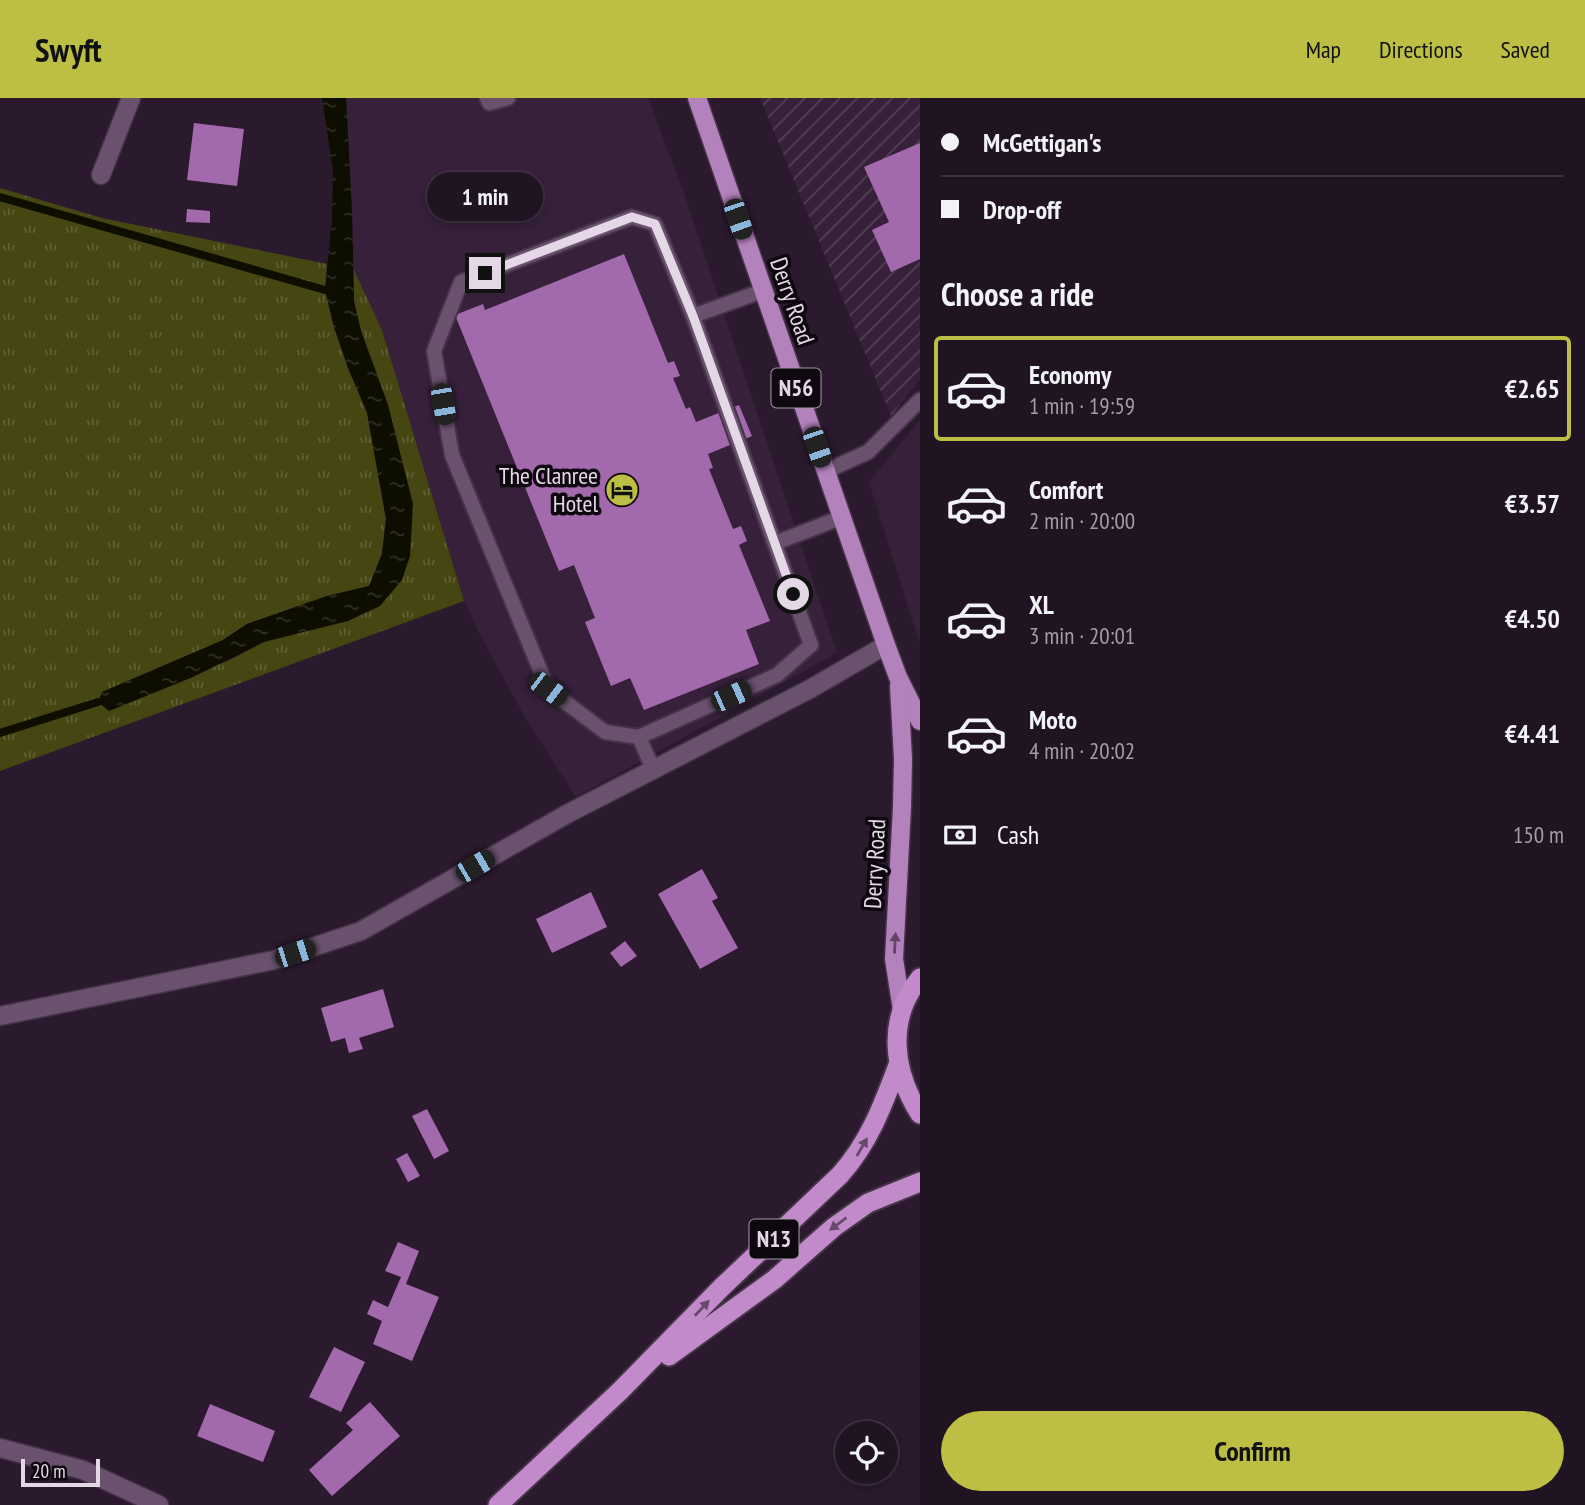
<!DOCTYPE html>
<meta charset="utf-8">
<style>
:root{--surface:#201322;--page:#281c2a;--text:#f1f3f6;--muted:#a29ea5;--line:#3d3240;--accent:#bcbf43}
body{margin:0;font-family:"PT Sans Narrow",sans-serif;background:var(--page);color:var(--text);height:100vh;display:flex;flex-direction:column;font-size:26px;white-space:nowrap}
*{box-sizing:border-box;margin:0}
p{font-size:23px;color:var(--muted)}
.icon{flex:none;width:38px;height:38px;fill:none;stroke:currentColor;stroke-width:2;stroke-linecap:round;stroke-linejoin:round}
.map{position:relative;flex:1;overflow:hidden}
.panel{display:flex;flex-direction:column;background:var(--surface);width:665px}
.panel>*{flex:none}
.hud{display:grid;align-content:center;height:154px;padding:0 21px;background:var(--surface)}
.buttons{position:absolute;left:835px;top:1323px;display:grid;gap:14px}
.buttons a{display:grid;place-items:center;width:63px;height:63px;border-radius:50%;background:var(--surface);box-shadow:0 4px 10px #0003,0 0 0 2px var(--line);font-size:35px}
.scale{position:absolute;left:21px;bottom:18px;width:79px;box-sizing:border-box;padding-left:7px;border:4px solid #e4d8e6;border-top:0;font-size:19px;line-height:24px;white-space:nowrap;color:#e4d8e6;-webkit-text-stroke:5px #0f0710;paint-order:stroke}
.end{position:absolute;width:32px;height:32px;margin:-16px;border:9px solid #e4d8e6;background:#111;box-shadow:0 0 0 4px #111}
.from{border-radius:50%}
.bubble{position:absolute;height:49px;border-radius:24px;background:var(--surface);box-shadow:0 4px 10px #0003,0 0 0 2px var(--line);font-size:23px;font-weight:600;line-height:49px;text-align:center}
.car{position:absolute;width:21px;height:42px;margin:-21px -10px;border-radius:9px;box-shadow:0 0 5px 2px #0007;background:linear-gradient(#222 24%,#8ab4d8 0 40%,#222 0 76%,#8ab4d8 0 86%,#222 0)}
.hud b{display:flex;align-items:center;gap:24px;height:66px;font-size:26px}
.hud b+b{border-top:2px solid var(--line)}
.hud i{width:18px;height:18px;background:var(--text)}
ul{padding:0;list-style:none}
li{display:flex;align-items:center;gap:21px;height:105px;margin:0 14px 10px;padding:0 7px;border:4px solid transparent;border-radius:7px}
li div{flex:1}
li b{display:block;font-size:26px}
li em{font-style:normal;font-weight:600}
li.selected{border-color:var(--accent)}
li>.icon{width:63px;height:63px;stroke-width:1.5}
h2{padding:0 21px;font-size:32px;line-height:84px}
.pay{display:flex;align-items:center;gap:18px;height:77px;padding:0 21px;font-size:26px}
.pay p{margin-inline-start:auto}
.action{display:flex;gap:14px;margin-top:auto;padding:14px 21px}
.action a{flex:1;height:80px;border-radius:42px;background:var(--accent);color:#111;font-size:28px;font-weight:600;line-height:80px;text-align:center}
header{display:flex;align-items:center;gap:42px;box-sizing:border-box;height:98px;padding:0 35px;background:var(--accent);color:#111}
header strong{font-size:33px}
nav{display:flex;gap:38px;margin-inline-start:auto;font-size:24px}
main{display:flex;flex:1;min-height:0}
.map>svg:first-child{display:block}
</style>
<header>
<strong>Swyft</strong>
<nav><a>Map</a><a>Directions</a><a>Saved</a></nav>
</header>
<main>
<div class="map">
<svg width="920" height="1407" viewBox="0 0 920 1407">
<defs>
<pattern id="industrial-furrows" width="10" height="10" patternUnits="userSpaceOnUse" patternTransform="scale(1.75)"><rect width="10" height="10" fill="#36203a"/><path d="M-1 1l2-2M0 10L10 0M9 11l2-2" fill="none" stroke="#534056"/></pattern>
<pattern id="grass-tufts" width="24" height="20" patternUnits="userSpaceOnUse" patternTransform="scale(1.75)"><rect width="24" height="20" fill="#454612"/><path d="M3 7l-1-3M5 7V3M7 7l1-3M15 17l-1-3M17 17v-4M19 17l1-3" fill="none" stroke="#606034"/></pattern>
<pattern id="water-ripples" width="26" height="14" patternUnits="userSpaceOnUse" patternTransform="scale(1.75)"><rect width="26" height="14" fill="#0d0d00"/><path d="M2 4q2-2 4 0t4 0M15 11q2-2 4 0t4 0" fill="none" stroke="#303025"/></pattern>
</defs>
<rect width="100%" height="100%" fill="#2b192e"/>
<g fill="#36203a">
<path d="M346,0H648L683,92L837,555L576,699L527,623L480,537L464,503L382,232L353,170L352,113Z"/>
<path d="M920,322V547L869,384Z"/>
</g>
<path fill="url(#industrial-furrows)" d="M760,0H920V281L891,318Z"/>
<path fill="url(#grass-tufts)" d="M0,90L102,120L327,166L325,192L334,229L348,270L367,315L386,421L382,456L369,488L327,498L247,526L223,542L102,594L99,604L228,563L264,544L380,508L404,373L388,307L361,233L354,203L353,170L382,232L464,503L0,673Z"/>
<path fill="url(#water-ripples)" d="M322,0H346L352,113L354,203L361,233L388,307L413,406L410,458L402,482L380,508L348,523L264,544L193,579L109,613L98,604L102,594L223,542L247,526L327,498L369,488L382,456L386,421L367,314L348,270L334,229L325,192L332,121L333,73Z"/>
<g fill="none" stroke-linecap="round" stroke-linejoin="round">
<g stroke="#0d0d00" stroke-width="8">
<path d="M0,99L325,192"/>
<path d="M0,635L98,604"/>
</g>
</g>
<g fill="#a369ad">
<path d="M194,25L244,31L237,88L187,82Z"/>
<path d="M920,45V161L891,174L872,132L889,124L864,69Z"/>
<path d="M187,111L210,113V125L186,124Z"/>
<path d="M624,156L668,265L674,263L680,278L673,280L686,311L690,309L696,324L739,307L752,338L708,356L713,370L709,371L733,431L741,428L747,443L739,447L770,523L746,532L759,566L644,612L630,580L611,588L585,524L595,520L574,467L559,473L455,217L483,206L485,212Z"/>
<path d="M702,771L718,800L712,803L738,850L700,871L658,796Z"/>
<path d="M591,794L607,829L552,855L536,821Z"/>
<path d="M625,843L637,858L621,869L610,855Z"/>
<path d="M383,891L394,929L359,940L363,951L349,955L345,940L331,944L321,910Z"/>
<path d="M427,1011L449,1053L434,1061L412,1018Z"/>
<path d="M407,1055L420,1078L408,1084L396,1061Z"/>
<path d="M398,1144L419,1153L406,1186L439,1199L412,1263L373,1246L382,1223L367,1216L373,1202L388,1209L401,1179L385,1173Z"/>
<path d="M334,1249L365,1264L341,1314L309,1299Z"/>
<path d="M370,1304L400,1338L332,1398L309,1372L353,1332L346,1325Z"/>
<path d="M210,1306L275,1333L263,1364L197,1338Z"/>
</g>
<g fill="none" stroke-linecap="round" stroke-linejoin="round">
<defs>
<g id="service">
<path d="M487,0L489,5L508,0"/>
<path d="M632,119L655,126L693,218L811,547L777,577L639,639L605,634L548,591L452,357L434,253L461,184Z"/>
<path d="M693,218L762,193"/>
<path d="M826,373L868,354L920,302"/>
<path d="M775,445L840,420"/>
<path d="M639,639L654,673"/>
</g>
<g id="minor">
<path d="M101,77L131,0"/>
<path d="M0,918L274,862L361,833L567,716L810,591L886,547"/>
<path d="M0,1350L83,1372L159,1407"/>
</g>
<g id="primary">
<path d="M697,0L886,547L898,579L920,623"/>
<path d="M899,588L903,661L902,709L894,861L902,912"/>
</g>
<g id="trunk">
<path d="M920,880C886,921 893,974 920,1016"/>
<path d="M669,1258L775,1181L834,1129L868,1105L920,1084"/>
<path d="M498,1407L620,1293L722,1189L840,1077C869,1045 883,1007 898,967"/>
</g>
</defs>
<use href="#service" stroke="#453448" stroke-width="18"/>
<use href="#minor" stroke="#453448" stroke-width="21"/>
<use href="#primary" stroke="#453448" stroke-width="21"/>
<use href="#trunk" stroke="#453448" stroke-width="23"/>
<use href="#service" stroke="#6a526e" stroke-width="14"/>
<use href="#minor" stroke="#6a526e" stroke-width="18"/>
<use href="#primary" stroke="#b381bb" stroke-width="18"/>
<use href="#trunk" stroke="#c28aca" stroke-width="19"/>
</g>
<defs><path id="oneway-solid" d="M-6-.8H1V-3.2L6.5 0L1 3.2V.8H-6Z" transform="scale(1.75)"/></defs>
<use fill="#614466" href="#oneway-solid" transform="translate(895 845) rotate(-87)"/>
<g fill="#68486d">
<use href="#oneway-solid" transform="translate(862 1049) rotate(-60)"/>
<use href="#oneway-solid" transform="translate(838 1126) rotate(143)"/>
<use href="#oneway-solid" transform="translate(702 1210) rotate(-47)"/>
</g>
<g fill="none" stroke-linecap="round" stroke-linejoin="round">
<path stroke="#e4d8e6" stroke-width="9" d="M485,175L632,119L655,126L693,218L793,496"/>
</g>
<defs>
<symbol id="hotel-disc" viewBox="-11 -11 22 22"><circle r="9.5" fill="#bcbf43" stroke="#0f0710"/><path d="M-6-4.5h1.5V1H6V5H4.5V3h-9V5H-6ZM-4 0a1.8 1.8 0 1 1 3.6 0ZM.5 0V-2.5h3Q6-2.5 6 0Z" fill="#111"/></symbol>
</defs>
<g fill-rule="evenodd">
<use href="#hotel-disc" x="603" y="373" width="38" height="38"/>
</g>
<g text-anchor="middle" stroke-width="7" stroke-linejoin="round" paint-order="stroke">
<g fill="#0f0710" stroke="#a499a6" stroke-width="2">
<rect x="771.5" y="270.5" width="49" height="39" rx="5"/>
<rect x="749.5" y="1121.5" width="49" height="39" rx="5"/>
</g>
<g font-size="23" font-weight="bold" fill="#e4d8e6">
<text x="796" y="298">N56</text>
<text x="774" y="1149">N13</text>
</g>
<g font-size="24" fill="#e4d8e6" stroke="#0f0710">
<text transform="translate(792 203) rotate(71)" y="8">Derry Road</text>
<text transform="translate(875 766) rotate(-87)" y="8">Derry Road</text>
</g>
<g font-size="24" fill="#e4d8e6" stroke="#0f0710" text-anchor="end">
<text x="598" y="386">The Clanree<tspan x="598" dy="28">Hotel</tspan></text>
</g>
</g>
</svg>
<div class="buttons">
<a><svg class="icon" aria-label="locate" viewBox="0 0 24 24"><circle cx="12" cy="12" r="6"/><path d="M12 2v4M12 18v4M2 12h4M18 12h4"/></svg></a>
</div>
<div class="scale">20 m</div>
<i class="end from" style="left:793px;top:496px"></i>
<i class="end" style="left:485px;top:175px"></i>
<div class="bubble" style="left:427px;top:74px;width:116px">1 min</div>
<i class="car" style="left:738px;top:121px;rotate:161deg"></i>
<i class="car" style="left:443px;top:306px;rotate:170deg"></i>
<i class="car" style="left:817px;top:349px;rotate:161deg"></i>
<i class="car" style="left:548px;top:591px;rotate:127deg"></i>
<i class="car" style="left:731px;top:598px;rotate:66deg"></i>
<i class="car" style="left:475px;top:768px;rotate:60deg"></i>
<i class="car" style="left:295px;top:855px;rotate:72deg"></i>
</div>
<section class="panel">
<div class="hud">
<b><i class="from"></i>McGettigan's</b>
<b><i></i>Drop-off</b>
</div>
<h2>Choose a ride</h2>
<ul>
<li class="selected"><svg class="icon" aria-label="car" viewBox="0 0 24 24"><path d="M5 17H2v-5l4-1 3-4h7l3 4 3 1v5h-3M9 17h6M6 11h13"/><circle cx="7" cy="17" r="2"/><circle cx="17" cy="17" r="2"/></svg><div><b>Economy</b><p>1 min · 19:59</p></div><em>€2.65</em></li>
<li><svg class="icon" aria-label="car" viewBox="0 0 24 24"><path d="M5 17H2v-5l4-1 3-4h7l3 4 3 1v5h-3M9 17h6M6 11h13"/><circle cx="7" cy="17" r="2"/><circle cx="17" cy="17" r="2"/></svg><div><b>Comfort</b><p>2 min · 20:00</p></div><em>€3.57</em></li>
<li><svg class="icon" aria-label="car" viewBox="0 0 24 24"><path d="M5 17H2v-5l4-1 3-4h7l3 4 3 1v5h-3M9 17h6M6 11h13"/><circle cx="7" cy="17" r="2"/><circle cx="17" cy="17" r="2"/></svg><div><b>XL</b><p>3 min · 20:01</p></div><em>€4.50</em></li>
<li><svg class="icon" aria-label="car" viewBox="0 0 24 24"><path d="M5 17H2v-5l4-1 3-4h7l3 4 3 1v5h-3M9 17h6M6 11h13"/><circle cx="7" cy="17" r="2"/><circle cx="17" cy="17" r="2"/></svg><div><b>Moto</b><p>4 min · 20:02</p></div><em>€4.41</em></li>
</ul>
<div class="pay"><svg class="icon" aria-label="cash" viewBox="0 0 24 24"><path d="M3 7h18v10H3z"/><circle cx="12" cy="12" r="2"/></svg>Cash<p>150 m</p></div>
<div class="action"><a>Confirm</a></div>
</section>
</main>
